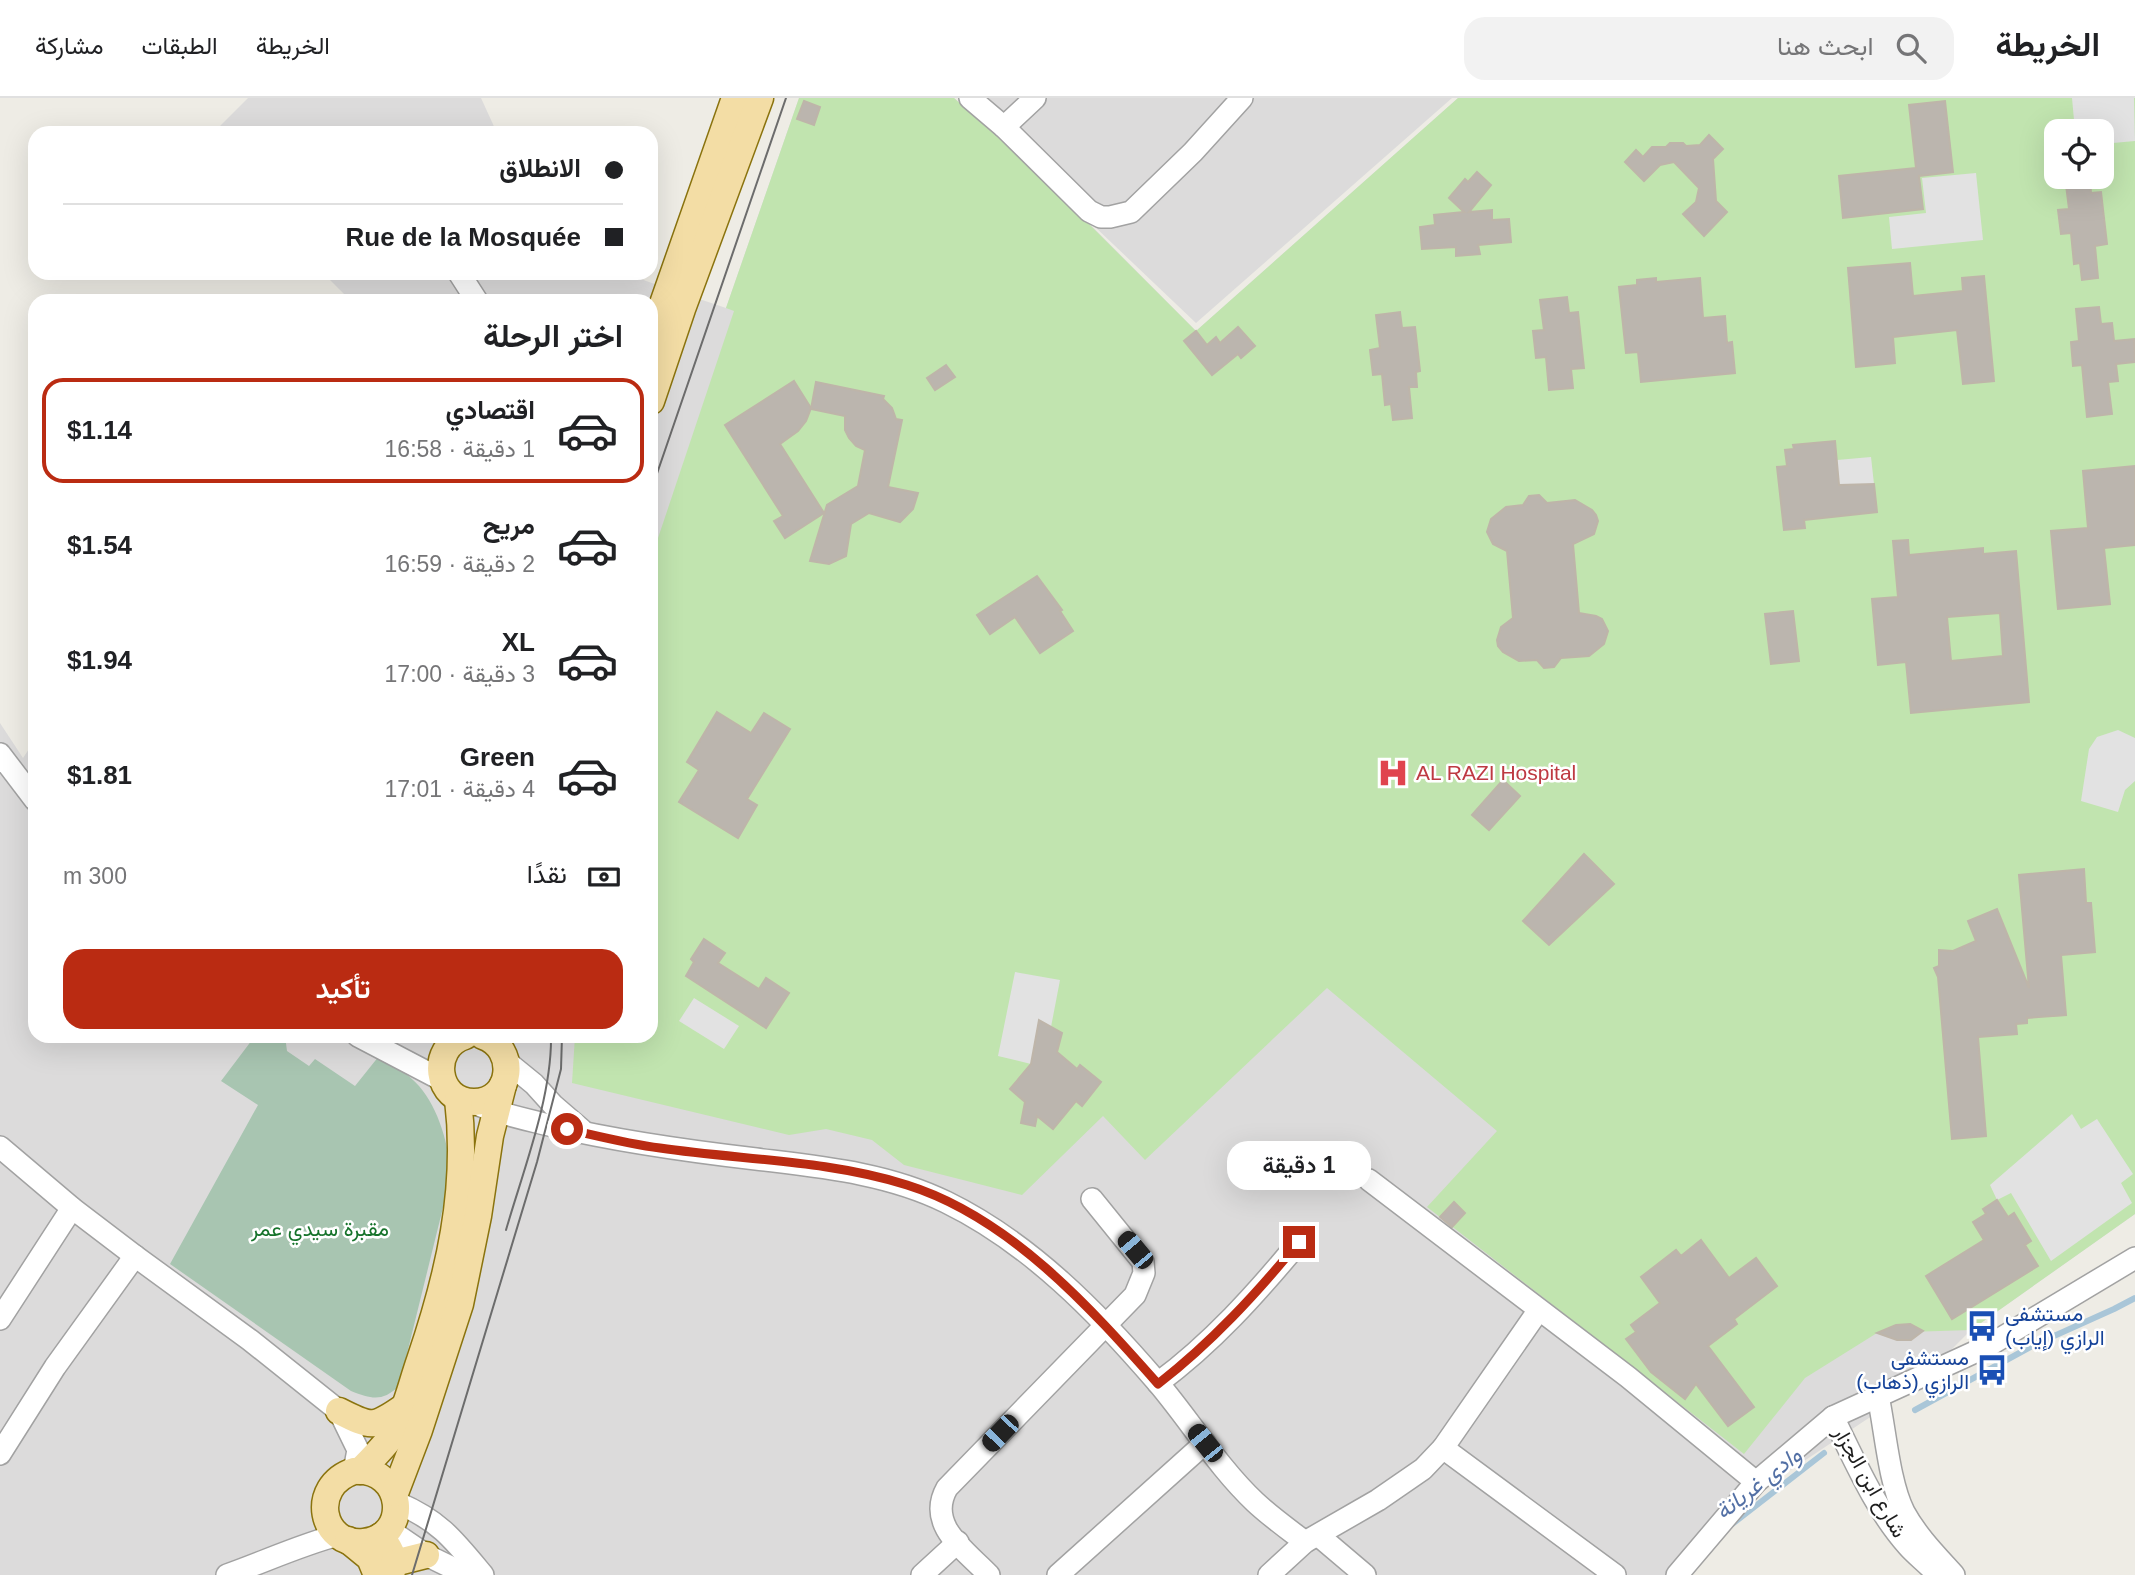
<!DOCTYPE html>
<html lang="ar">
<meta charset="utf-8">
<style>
:root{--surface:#fff;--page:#f2f2f2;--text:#202124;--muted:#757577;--line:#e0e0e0;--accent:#ba2b12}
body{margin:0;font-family:Arial,Vazirmatn,sans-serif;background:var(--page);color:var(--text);direction:rtl;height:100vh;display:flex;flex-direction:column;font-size:26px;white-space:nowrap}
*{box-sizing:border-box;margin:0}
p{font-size:23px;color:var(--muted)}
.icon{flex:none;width:38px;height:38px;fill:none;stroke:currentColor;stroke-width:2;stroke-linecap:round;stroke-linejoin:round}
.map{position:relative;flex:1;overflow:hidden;direction:ltr}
.panel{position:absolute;left:28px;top:196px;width:630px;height:749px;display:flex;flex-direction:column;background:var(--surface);border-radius:21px;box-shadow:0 7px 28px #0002;direction:rtl}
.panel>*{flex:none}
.banner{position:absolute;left:28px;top:28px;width:630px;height:154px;border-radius:21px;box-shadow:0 7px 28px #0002;direction:rtl;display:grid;align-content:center;height:154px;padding:0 35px;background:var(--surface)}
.fabs{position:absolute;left:2044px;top:21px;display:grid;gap:14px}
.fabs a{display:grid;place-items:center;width:70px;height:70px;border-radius:14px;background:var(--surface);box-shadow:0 7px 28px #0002;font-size:35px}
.end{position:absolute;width:32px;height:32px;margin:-16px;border:9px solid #ba2b12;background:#fff;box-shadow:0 0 0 4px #fff}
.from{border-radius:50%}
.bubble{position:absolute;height:49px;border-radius:21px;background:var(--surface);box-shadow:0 7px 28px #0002;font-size:23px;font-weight:600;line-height:49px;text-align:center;direction:rtl}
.car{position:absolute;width:21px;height:42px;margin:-21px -10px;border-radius:9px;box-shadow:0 0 5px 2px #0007;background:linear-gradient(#222 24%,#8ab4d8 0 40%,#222 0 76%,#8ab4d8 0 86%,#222 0)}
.banner b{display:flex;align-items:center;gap:24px;height:66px;font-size:26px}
.banner b+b{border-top:2px solid var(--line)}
.banner i{width:18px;height:18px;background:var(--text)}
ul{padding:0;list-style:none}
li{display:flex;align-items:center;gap:21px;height:105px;margin:0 14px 10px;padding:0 21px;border:4px solid transparent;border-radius:21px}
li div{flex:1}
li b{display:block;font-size:26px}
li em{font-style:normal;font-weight:600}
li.selected{border-color:var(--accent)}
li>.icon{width:63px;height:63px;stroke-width:1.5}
h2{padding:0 35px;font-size:32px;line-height:84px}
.pay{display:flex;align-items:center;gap:18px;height:77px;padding:0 35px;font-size:26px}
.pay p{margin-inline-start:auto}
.primary-button{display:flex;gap:14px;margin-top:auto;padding:14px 35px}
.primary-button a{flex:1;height:80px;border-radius:21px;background:var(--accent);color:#fff;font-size:28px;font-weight:600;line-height:80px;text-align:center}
header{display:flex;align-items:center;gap:42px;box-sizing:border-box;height:98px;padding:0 35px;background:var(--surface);border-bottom:2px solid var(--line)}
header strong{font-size:33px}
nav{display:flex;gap:38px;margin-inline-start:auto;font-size:24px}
.search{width:490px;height:63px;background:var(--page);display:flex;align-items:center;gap:18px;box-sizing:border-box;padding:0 24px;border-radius:21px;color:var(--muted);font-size:26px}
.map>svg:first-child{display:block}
</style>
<header>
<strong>الخريطة</strong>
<div class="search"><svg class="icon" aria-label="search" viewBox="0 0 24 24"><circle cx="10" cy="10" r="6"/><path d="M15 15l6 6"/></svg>ابحث هنا</div>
<nav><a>الخريطة</a><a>الطبقات</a><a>مشاركة</a></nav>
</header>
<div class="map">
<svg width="2135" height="1477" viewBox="0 0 2135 1477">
<rect width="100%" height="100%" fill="#eeece5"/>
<g fill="#dcdbdb" fill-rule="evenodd">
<path d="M248,0H481L497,35H213Z"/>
<path d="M799,0H954L1034,71L985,0H1452L1196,225L1052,88L1196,233L1458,0H2135V1116L1971,1232L1911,1292L1730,1412L1673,1477H0V625L23,660L35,642V938H651V203H344L347,199L323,175H629L646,183L726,210ZM2056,33H2102V79H2056Z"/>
</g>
<path fill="#c1e4af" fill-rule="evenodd" d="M799,0H954L1041,78L1196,233L1458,0H2135V1116L1971,1232L1877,1235L1805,1280L1744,1356L1427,1109L1497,1033L1327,890L1145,1062L1103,1018L1022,1097L904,1067L872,1042L826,1031L789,1037L572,985L575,938H651V461L734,213L726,210ZM2056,33H2102V79H2056Z"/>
<path fill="#a8c5b1" d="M255,938H285L287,953L309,968L315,961L355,988L379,958C392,967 409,976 419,988C439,1011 449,1048 451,1077L399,1288C382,1304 372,1301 351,1293L170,1166L258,1007L221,983Z"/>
<g fill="#e2e2e2">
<path d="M2072,0H2134L2135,43L2102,46V33H2075Z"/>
<path d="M1976,75L1983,142L1892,151L1889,119L1926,115L1922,80Z"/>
<path d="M1871,359L1874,386L1857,404L1855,386L1820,389L1818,369L1837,367V362Z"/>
<path d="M2118,632L2135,640V683L2125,692L2118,714L2081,703L2089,651L2097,639Z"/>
<path d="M1015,874L1060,882L1051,929L1039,923L1031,966L998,958Z"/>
<path d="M694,900L739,928L724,951L679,923Z"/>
<path d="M2072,1016L2081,1031L2097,1021L2133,1076L2121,1085L2132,1105L2051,1163L2011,1095L1997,1102L1990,1087Z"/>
</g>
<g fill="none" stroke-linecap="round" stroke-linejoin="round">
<g stroke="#a9c6d8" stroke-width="6">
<path d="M1915,1312L2034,1247L2114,1211L2135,1200"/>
<path d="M1731,1427L1824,1355"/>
</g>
</g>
<g fill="#bbb5ae" stroke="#beb5a9" stroke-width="2" fill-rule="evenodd">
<path d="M804,3L820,9L814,27L797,21Z"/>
<path d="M1945,3L1953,74L1919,78L1923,111L1843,120L1839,78L1916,70L1909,7Z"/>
<path d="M1709,37L1723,51L1713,61L1716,103L1727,114L1704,138L1683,116L1696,104L1699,90L1674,64L1660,67L1644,83L1625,64L1636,52L1643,59L1652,49H1666L1670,45H1683L1686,48L1700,47Z"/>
<path d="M1477,74L1491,87L1469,114L1492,112V122L1509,121L1511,144L1478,147L1480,156L1456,158V149L1422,151L1420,129L1435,127L1434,117L1464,114L1449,100L1465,81L1468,84Z"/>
<path d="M2065,79H2090L2091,95L2101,94L2107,146L2095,148L2098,180L2082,182L2080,165L2074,166L2071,135L2061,136L2058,112L2069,111Z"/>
<path d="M1910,165L1913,198L1963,193L1962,180L1984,178L1994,283L1963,286L1957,232L1893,239L1895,265L1856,269L1848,170Z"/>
<path d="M1656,180V184L1700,180L1703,220L1725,218L1727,245L1732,244L1735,275L1641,284L1638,254L1626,255L1619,189L1637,187V182Z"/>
<path d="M1567,199L1569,215L1578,214L1584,270L1571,271L1573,290L1549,292L1546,259L1536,260L1533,233L1544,232L1540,202Z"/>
<path d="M2099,209L2101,226L2112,225L2114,243L2134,241L2135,264L2116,266L2118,283L2108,284L2112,316L2087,319L2082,267L2073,268L2071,244L2079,243L2076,211Z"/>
<path d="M1400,214L1402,230L1415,229L1420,273L1416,274L1417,289H1409L1412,320L1393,322L1391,306L1385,307L1382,276L1373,277L1370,252L1380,250L1376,217Z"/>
<path d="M1238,229L1255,248L1241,260L1238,256L1212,277L1184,243L1196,233L1207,247L1216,239L1220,245Z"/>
<path d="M946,267L955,279L935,292L927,280Z"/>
<path d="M794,283L811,310L806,323L798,333L780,346L824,415L785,440L774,423L783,418L725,327Z"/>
<path d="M816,284L884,298L883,301L892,310L896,321L902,322L888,389L918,395L913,411L900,424L869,415L851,426L846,458L829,466L810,463L827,407L858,388L865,352L856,348L849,340L845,332V318L811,311Z"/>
<path d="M1835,343L1839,387L1874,386L1877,414L1804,422L1805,430L1784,432L1777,369L1787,368L1785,352L1794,351L1793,347Z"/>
<path d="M2135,368V447L2104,450L2110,506L2058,511L2051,433L2088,430L2083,373Z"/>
<path d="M1539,397L1547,405L1575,402L1592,412L1596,417L1598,423L1594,436L1573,446L1579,515L1596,518L1602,521L1608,533L1604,546L1589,558L1561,560L1554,569L1544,570L1537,562L1519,563L1503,554L1498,548L1497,542L1501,529L1513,520L1507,453L1493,446L1487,434L1491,421L1506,409L1523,407L1529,398Z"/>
<path d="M1908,442L1909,457L1983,450V456L2016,453L2029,604L1911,615L1906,564L1878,567L1872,501L1898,499L1893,443ZM2000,515L2003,558L1951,563L1947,519Z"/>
<path d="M1037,478L1062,512L1060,513L1073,533L1040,555L1015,519L990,536L977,517Z"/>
<path d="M1793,513L1799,563L1771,566L1765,516Z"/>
<path d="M717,614L751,635L764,615L790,631L747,701L757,707L738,740L679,704L699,672L687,664Z"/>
<path d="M1503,682L1520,698L1489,732L1472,717Z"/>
<path d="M1584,756L1614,786L1549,847L1523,823Z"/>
<path d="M2084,771L2086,805H2091L2095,854L2061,857L2066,917L2027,920V925L2016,926L2017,936L1978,939L1986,1038L1952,1041L1938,879L1934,870L1939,868V852L1953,853L1976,843L1968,823L1997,811L2029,890L2019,777Z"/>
<path d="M704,841L725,855L718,865L759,891L766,880L789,895L766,930L686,878L694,864L691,861Z"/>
<path d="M1039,922L1062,935L1057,954L1077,971L1080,967L1101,984L1082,1008L1076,1003L1053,1031L1037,1018L1035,1028L1021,1025L1025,1004L1010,991L1031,966Z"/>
<path d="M1997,1102L2008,1119L2014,1115L2031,1143L2025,1147L2038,1168L1952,1221L1926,1178L1984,1142L1973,1124L1986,1116L1983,1111Z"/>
<path d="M1454,1104L1465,1115L1452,1129L1440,1119Z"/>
<path d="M1701,1142L1729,1180L1756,1160L1777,1188L1734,1221L1737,1226L1708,1248L1754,1309L1728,1328L1696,1286L1685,1301L1651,1274L1626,1241L1636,1234L1631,1227L1660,1205L1641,1179L1676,1152L1681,1158Z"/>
<path d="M1910,1226L1923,1233L1911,1242H1897L1877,1235L1896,1227Z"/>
</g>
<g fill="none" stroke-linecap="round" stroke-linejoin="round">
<defs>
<g id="minor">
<path d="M970,0L1004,29L1089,113L1101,119H1110L1131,114L1193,54L1242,0"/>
<path d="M1004,29L1035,0"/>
<path d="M459,175L477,203"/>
<path d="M0,656L35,702"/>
<path d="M358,938L442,982"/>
<path d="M507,964L534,986L553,1007L582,1032"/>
<path d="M481,1008C504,1017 529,1022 553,1028C621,1044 687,1053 756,1061C821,1069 887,1075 946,1104C1030,1145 1098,1215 1158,1285C1191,1324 1218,1369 1255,1404C1271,1419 1288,1431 1305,1444"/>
<path d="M0,1049L72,1110L135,1158L250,1242L339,1313L358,1352L354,1373"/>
<path d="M1369,1082L1628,1279L1756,1384"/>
<path d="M0,1221L72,1110"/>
<path d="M1158,1285C1212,1245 1256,1196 1299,1144"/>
<path d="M1878,1298C1885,1330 1889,1385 1904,1414C1917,1438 1936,1457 1954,1477"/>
<path d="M1833,1319C1855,1363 1875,1411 1908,1448C1915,1456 1924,1463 1932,1471"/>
<path d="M1443,1350L1615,1477"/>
<path d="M0,1356L55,1269L135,1158"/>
<path d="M398,1405C440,1423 454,1442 483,1477"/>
<path d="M388,1431L426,1457L467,1477"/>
<path d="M1319,1438L1365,1477"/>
<path d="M227,1477C264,1464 300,1447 338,1437"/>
<path d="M922,1477L958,1444"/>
<path d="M989,1477C965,1452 926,1427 947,1390L1135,1197L1144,1175L1143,1164L1092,1101"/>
<path d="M1058,1477L1205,1345"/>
<path d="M1269,1477L1305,1444L1378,1402L1423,1371L1443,1350L1538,1213"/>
<path d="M1677,1477L1756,1384L1833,1319L1988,1248L2135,1160"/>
</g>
<g id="major">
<path d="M651,240L735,0"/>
<path d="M651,303L682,211L760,0"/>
<path d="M465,938C429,949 435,1004 474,1004C513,1004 518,950 483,938"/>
<path d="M339,1313C372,1330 374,1330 404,1309"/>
<path d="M354,1373C405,1369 411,1439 364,1444C321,1449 308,1388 354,1373Z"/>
<path d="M360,1373C372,1360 386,1348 395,1333C406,1311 412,1285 420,1262C449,1177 469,1091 458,1001"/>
<path d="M395,1395L419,1332L460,1206L478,1118L490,1038L503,987"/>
<path d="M381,1438C391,1453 396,1459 391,1477"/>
<path d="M348,1442L370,1460L377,1477"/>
<path d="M394,1465L426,1457"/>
</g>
</defs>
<use href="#minor" stroke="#a2a2a2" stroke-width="24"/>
<use href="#major" stroke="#8a730e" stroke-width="29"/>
<use href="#minor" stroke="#fff" stroke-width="21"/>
<use href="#major" stroke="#f3dda5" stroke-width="26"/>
<g stroke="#6c6c6c" stroke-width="2">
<path d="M651,393L786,0"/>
<path d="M506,1132C523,1073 552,999 551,938"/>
<path d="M412,1477L537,1064L561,971L562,938"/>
</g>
</g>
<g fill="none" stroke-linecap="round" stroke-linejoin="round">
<path stroke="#ba2b12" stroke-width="9" d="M567,1031C598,1038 629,1046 660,1050C742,1062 828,1062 907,1087C1009,1119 1089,1208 1158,1286C1212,1244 1256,1196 1299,1144"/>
</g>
<defs>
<symbol id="hospital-bare" viewBox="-9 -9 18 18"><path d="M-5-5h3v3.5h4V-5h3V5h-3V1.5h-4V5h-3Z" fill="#e0444e" stroke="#fff" stroke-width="2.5" paint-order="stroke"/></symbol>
<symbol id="bus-bare" viewBox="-9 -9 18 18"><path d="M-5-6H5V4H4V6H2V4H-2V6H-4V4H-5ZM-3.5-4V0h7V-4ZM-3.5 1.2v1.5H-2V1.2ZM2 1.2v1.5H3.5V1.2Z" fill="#1a4fb4" stroke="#fff" stroke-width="2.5" paint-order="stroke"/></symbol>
</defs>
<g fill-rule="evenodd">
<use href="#hospital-bare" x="1371" y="653" width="44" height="44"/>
<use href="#bus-bare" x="1960" y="1206" width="44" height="44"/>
<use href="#bus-bare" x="1970" y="1250" width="44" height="44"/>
</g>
<g text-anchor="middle" stroke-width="5" stroke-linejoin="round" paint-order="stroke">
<g font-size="21" fill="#be3a42" stroke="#fff" text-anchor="start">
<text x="1416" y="682">AL RAZI Hospital</text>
</g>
<g font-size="21" fill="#16732b" stroke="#fff">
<text x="320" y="1138">مقبرة سيدي عمر</text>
</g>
<g font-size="21" fill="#164399" stroke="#fff" text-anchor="start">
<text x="2005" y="1223">مستشفى<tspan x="2005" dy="24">الرازي (إياب)</tspan></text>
<text x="1969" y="1267" text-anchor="end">مستشفى<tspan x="1969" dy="24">الرازي (ذهاب)</tspan></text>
</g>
<g font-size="21" fill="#1e1e1e" stroke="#fff">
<text transform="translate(1870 1384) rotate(60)" y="7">شارع ابن الجزار</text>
</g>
<g font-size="23" font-style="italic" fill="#5370a5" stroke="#fff">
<text transform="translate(1758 1385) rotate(-38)" y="8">وادي غريانة</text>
</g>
</g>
</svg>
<div class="fabs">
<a><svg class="icon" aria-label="locate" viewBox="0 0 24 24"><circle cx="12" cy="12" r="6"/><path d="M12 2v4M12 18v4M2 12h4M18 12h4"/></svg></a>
</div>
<i class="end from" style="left:567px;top:1031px"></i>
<i class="end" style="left:1299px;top:1144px"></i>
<div class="bubble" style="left:1227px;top:1043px;width:144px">1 دقيقة</div>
<i class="car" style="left:1135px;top:1152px;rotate:320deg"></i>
<i class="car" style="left:1000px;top:1335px;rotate:224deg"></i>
<i class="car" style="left:1205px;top:1345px;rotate:321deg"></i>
<div class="banner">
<b><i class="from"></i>الانطلاق</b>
<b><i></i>Rue de la Mosquée</b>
</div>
<section class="panel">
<h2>اختر الرحلة</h2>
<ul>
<li class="selected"><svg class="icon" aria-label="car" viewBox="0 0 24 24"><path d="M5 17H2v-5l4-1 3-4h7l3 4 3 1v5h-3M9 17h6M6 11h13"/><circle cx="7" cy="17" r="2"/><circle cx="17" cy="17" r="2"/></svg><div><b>اقتصادي</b><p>1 دقيقة · 16:58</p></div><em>$1.14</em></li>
<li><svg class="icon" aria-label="car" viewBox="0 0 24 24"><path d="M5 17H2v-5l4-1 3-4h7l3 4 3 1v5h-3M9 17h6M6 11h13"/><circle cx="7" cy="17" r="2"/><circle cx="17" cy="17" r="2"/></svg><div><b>مريح</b><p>2 دقيقة · 16:59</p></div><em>$1.54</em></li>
<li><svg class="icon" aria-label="car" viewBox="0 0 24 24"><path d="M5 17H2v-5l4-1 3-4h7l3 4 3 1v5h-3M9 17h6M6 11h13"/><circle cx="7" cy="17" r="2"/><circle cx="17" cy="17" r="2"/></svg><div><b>XL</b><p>3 دقيقة · 17:00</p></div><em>$1.94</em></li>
<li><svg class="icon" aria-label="car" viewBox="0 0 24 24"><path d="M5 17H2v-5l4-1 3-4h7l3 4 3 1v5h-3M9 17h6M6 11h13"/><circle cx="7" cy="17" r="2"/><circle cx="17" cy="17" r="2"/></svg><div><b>Green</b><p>4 دقيقة · 17:01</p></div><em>$1.81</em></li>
</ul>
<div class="pay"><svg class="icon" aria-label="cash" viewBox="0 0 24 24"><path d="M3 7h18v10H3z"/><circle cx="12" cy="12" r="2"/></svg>نقدًا<p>300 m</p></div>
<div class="primary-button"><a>تأكيد</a></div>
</section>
</div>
